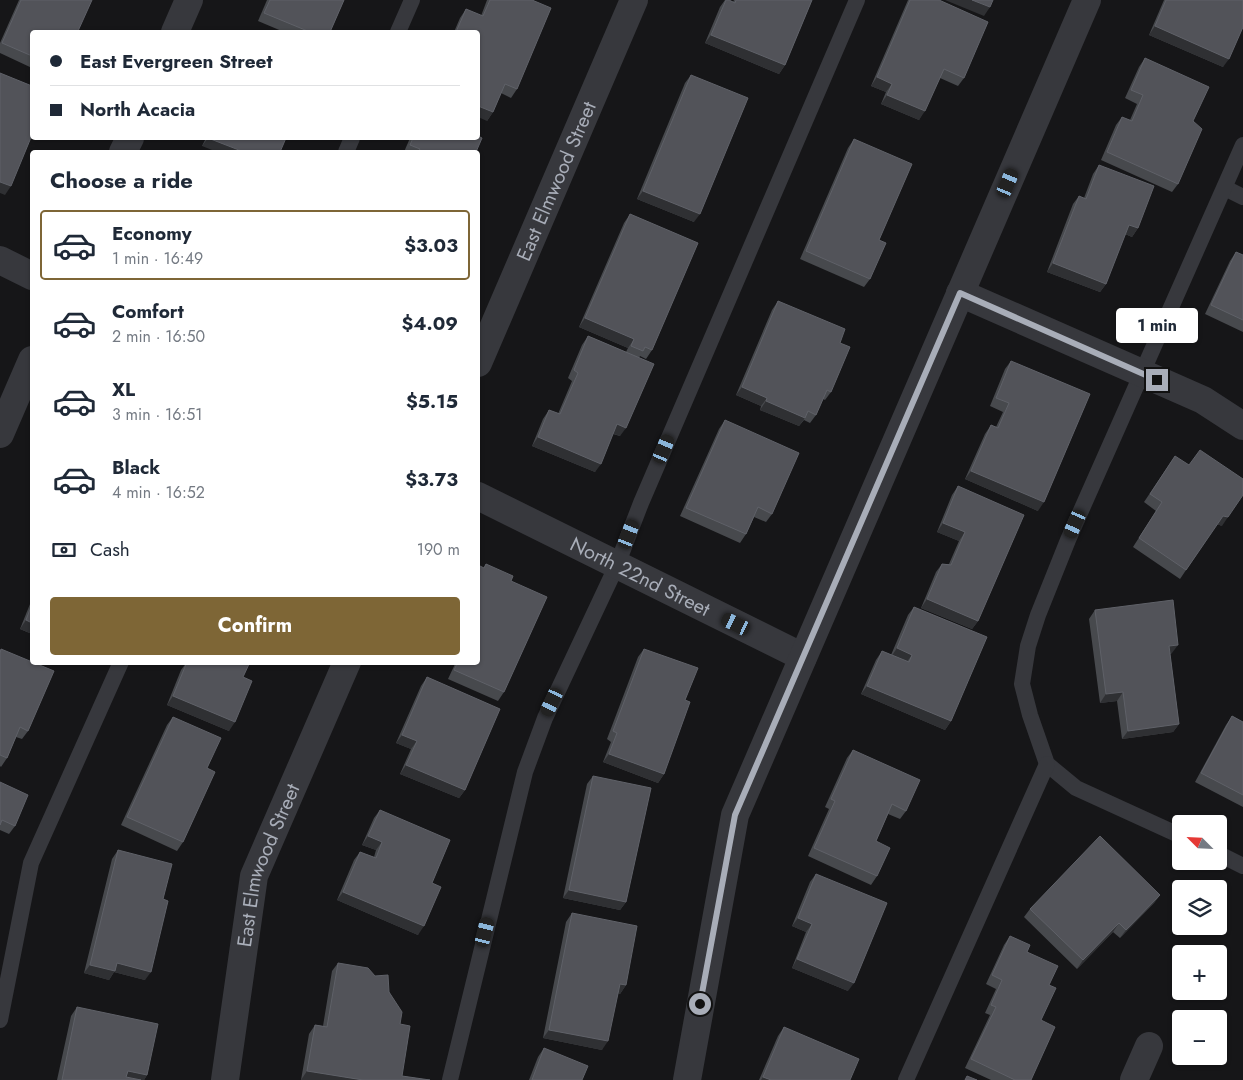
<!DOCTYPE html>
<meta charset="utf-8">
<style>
:root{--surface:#fff;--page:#f6f6f7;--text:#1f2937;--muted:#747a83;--line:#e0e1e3;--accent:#7e6636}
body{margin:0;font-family:Jost,sans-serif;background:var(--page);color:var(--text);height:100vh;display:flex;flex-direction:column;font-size:19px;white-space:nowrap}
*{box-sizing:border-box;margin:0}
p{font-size:16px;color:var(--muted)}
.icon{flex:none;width:28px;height:28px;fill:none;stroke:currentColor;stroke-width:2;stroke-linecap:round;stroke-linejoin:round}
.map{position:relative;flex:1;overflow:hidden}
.panel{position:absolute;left:30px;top:150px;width:450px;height:515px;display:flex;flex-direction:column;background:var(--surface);border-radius:5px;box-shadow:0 1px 4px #0004}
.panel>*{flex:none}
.top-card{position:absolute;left:30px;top:30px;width:450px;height:110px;border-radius:5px;box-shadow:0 1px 4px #0004;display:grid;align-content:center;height:110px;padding:0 20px;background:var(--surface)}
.needle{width:32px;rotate:294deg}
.buttons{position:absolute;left:1172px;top:815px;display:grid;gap:10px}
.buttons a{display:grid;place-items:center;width:55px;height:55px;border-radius:5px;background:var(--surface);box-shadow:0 1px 4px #0004;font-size:25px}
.end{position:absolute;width:22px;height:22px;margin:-11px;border:6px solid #a8adb8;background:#111;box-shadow:0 0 0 2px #111}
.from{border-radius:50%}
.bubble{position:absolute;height:35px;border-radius:5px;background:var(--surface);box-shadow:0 1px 4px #0004;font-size:16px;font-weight:700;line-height:35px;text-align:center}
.car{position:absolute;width:15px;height:30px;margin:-15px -8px;border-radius:6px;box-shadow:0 0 4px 1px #0007;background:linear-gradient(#222 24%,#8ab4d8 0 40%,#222 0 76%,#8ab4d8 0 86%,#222 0)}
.top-card b{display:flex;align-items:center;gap:18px;height:48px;font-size:19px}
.top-card b+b{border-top:1px solid var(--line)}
.top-card i{width:12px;height:12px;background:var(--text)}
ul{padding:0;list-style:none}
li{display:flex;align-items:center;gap:15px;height:70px;margin:0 10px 8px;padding:0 10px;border:2px solid transparent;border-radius:5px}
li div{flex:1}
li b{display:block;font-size:19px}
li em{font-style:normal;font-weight:700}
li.current{border-color:var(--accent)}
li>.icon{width:45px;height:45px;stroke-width:1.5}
h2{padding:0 20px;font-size:22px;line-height:60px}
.pay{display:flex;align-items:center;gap:12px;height:55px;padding:0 20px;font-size:19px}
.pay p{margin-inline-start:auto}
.button{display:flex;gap:10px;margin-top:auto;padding:10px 20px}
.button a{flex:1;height:58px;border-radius:5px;background:var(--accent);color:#fff;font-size:20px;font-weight:700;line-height:58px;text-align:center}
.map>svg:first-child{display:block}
</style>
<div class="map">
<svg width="1243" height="1080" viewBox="0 0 1243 1080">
<rect width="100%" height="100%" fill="#161618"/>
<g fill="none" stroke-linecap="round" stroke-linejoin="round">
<g stroke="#37383d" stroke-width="16">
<path d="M398,32L412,0"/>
<path d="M346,152L352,138"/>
<path d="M1225,188L1243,197"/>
<path d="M1181,836L1076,788L1047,764L1030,715L1022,684L1028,646L1038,615L1068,540L1243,145"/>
<path d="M1219,854L1243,866"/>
<path d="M0,1020L31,863L121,662"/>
<path d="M450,1080L525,772L545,718L617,565L641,503L857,0"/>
<path d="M906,1080L1047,764"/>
</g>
<g stroke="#37383d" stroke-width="28">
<path d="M175,32L189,0"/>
<path d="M123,152L130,138"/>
<path d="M0,260L32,276"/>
<path d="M960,293L1203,400L1243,426"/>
<path id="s1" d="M478,363L634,0"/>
<path d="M0,434L32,360"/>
<path id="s2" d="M478,496L803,657"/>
<path id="s3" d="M225,1080L254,876L347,662"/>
<path d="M687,1080L735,815L1087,0"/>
<path d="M1134,1080L1149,1046"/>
</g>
</g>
<g fill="#47494d">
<path d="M19,0H92L32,32V68L0,53V43Z"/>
<path d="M267,0H344L330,32H284L258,21Z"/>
<path d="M487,0H532L517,89L511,98L501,93L493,112L487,121L478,32H454L460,18L466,9L481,16Z"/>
<path d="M725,0L733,2L734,0H812L785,65L779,74L705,43L720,7Z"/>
<path d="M908,0H939L964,78L958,86L940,78L919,120L881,104L886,92L871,86Z"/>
<path d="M1164,0H1243L1223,67L1149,35Z"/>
<path d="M1145,58L1193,121L1178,184L1172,192L1101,160L1116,125L1122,117L1130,120L1137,104L1125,98L1139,67Z"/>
<path d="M691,75L694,222L637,199L685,83Z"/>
<path d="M206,138H286L202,146Z"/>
<path d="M410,138H478L476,152H404Z"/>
<path d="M854,139L879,240L870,279L864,287L800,259L848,148Z"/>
<path d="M1099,165L1138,228L1132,237L1125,234L1106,284L1100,292L1047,272L1073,204L1079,196L1084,198L1093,174Z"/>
<path d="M630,214L652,350L646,359L640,356L639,358L620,436L613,434L595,472L532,446L543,419L549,410L558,414L572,381L568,378L582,345L588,336L626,352L628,348L579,327L624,223Z"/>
<path d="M1236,252L1243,255V332L1205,314L1230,261Z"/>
<path d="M778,301L840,343L831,392L825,400L823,399L816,415L810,423L804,420L799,426L760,410L761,406L736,395L772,310Z"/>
<path d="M1011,361L1038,511L965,479L985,434L991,425L996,427L1003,412L990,406L1005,369Z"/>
<path d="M725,420L772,514L766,522L754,517L746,534L740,543L680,516L719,429Z"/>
<path d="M1175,456L1222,526L1217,524L1180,579L1133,547L1156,511L1144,502Z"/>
<path d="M958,486L978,621L972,629L921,608L936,572L942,564H949L959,541L937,532L952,495Z"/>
<path d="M486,564L511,581L504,692L498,701L448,679L455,664L452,662H478L484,568Z"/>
<path d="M32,599V634L20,629Z"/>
<path d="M914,607L951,721L945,730L861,694L876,660L882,651L891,655L908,615Z"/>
<path d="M1095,610L1172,653L1170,654L1179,724L1173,732L1122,739L1117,701L1100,703L1089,619Z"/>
<path d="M1,649L28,731L22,739L16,737L7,758L1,767L0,766V651Z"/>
<path d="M644,649L685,700L664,774L658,783L603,762L611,742L607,739L638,657Z"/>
<path d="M187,662L243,677L229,731L167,705L181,670Z"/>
<path d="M427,677L465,790L459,798L400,774L411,749L396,743L421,686Z"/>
<path d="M1232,716L1243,722V807L1195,782L1226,725Z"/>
<path d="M173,717L207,768L183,842L177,851L121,825L167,725Z"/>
<path d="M853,750L906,811L900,819L888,814L876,841L877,876L871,885L808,856L829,809L825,807L847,758Z"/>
<path d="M593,776L626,902L620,910L563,898L587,784Z"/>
<path d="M0,782L15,826L9,834L0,830Z"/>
<path d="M380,810L432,883L418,935L337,900L354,860L360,852L374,857L376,850L362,845L374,818Z"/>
<path d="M118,850L163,899L145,980L114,972L109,980L84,973L112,859Z"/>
<path d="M816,874L848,991L792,968L806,932L792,926L810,882Z"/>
<path d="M1160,895L1154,903L1120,938L1113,932L1077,969L1024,917L1030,909Z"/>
<path d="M572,913L626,985L620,994L618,993L602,1050L543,1038L566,922Z"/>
<path d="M1010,936L1027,952L1049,985L1041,1020L1031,1080H991L965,1068L990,1015L985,1013L996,989L986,984L1004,945Z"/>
<path d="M338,963L389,992L400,1024L402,1076L430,1080H301L309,1034L315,1025L323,1026L332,971Z"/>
<path d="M77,1007L147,1075L144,1080H57L71,1016Z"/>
<path d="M784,1027L850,1080H759L778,1036Z"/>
<path d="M544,1048L582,1080H529L538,1057Z"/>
</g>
<g fill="#2f3033">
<path d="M945,0H972L990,7L984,16Z"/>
<path d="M1155,26L1229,59L1223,67L1149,35Z"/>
<path d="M711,35L785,65L779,74L705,43Z"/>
<path d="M877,77L892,84L886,92L871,86Z"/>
<path d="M887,95L925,111L919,120L881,104Z"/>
<path d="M478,106L493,112L487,121L478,117Z"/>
<path d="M208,138L244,152H217L202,146Z"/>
<path d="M0,182L11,186L5,195L0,193Z"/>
<path d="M643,191L700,214L694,222L637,199Z"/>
<path d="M1129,225L1138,228L1132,237L1123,233Z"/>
<path d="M1053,263L1106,284L1100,292L1047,272Z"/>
<path d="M585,318L634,339L628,348L579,327Z"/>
<path d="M742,387L767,398L761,406L736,395Z"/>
<path d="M766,401L805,418L799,426L760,410Z"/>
<path d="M617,424L626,428L620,436L611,433Z"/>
<path d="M538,437L601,464L595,472L532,446Z"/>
<path d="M971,471L1044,502L1038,511L965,479Z"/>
<path d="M1223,516L1228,517L1222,526L1217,524Z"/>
<path d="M943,523L965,532L959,541L937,532Z"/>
<path d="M927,599L978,621L972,629L921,608Z"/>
<path d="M26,620L32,623V634L20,629Z"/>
<path d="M1178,645L1172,653L1163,655L1169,646Z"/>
<path d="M897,648L912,655L906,663L891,657Z"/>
<path d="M867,686L951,721L945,730L861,694Z"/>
<path d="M1123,692L1117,701L1100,703L1106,694Z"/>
<path d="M173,696L235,722L229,731L167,705Z"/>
<path d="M1179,724L1173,732L1122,739L1128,731Z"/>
<path d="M402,735L417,741L411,749L396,743Z"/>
<path d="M609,754L664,774L658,783L603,762Z"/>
<path d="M406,765L465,790L459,798L400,774Z"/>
<path d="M368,836L382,842L376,850L362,845Z"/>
<path d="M569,890L626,902L620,910L563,898Z"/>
<path d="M343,892L424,926L418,935L337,900Z"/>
<path d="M1160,895L1154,903L1120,938L1126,930Z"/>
<path d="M798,918L812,924L806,932L792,926Z"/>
<path d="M1119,923L1113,932L1077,969L1083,960Z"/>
<path d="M797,959L854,983L848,991L792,968Z"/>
<path d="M117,963L151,972L145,980L114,972L109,980L84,973L90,965Z"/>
<path d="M620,984L626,985L620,994L614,992Z"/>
<path d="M549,1030L608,1041L602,1050L543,1038Z"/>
<path d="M128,1071L147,1075L144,1080H125Z"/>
<path d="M307,1071L363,1080H301Z"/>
<path d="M763,1077L771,1080H761Z"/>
</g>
<g fill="#525359" stroke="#5f6168">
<path d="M21,0H92L78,31L81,32H32V56L2,43Z"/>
<path d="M270,0H344L330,32H310L264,13Z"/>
<path d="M490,0H532L551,8L517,89L505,84L493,112L478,106V32H456L466,9L483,16Z"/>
<path d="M726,0H729L735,3L736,0H812L785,65L711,35Z"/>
<path d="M910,0H939L988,22L964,78L944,69L925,111L887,95L892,84L877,77Z"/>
<path d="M972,0H993L990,7Z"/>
<path d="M1166,0H1243V27L1229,59L1155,26Z"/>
<path d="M1145,58L1209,87L1193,121L1202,129L1178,184L1107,152L1122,117L1132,121L1143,95L1131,90Z"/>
<path d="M0,73L32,86V135L11,186L0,182Z"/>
<path d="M691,75L748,98L700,214L643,191Z"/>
<path d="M478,136L482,138L476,152H418L420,149L410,145L413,138H478Z"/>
<path d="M208,138H286L280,152H244Z"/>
<path d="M854,139L912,164L879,240L886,243L870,279L806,251Z"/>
<path d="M1099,165L1154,186L1138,228L1129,225L1106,284L1053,263L1079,196L1086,199Z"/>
<path d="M630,214L698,243L652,350L645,347L643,351L631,346L634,339L585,318Z"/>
<path d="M1236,252L1243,255V320L1211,305Z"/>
<path d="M778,301L845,329L840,343L850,347L831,392L827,390L816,415L808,411L805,418L766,401L767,398L742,387Z"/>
<path d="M588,336L654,364L626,428L617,424L601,464L538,437L549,410L560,414L578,373L574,370Z"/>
<path d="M1011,361L1090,394L1044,502L971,471L991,425L998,428L1009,403L996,398Z"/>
<path d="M725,420L799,453L772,514L758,507L746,534L686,508Z"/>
<path d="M1200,450L1243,479V495L1228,517L1223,516L1186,570L1139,538L1162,502L1150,494L1175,456L1189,465Z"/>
<path d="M958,486L1024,515L978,621L927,599L942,564L951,565L965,532L943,523Z"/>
<path d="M486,564L513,576L511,581L547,597L504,692L454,670L458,662H478V565L484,568Z"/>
<path d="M1173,600L1178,645L1169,646L1179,724L1128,731L1123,692L1106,694L1095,610Z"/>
<path d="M32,604V623L26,620Z"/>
<path d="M914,607L987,637L951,721L867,686L882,651L909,662L912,655L897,648Z"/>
<path d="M1,649L54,671L28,731L20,727L7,758L0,755V653Z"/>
<path d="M644,649L698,668L685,700L690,702L664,774L609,754L617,733L613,731Z"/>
<path d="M187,662H250L243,677L252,681L235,722L173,696Z"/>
<path d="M427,677L500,709L465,790L406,765L417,741L402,735Z"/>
<path d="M1232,716L1243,722V795L1201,773Z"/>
<path d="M173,717L221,738L207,768L215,772L183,842L127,817Z"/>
<path d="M853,750L920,780L906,811L892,804L876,841L890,848L877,876L814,848L835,801L831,799Z"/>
<path d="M593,776L651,788L626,902L569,890Z"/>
<path d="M0,782L28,795L15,826L2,820L0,825Z"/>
<path d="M380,810L450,840L432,883L441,887L424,926L343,892L360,852L376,858L382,842L368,836Z"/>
<path d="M1100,836L1160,895L1126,930L1119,923L1083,960L1030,909Z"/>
<path d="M118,850L172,864L163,899L168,901L151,972L117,963L115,971L90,965Z"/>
<path d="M816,874L887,903L854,983L797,959L812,924L798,918Z"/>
<path d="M572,913L637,926L626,985L620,984L608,1041L549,1030Z"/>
<path d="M1010,936L1030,945L1027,952L1058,966L1049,985L1056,988L1041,1020L1055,1027L1031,1080H1015L971,1059L996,1007L991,1005L1002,980L992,975Z"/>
<path d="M338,963L368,968L375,976L388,975L389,992L402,1012L400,1024L410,1026L402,1076L430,1080H363L307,1071L315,1025L327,1027Z"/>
<path d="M77,1007L158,1024L147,1075L128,1071L126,1077L141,1080H62Z"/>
<path d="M784,1027L859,1059L850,1080H771L763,1077Z"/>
<path d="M544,1048L588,1066L582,1080H532Z"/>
<path d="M967,1076L977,1080H965Z"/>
</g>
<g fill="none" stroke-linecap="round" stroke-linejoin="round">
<path stroke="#a8adb8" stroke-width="6" d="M700,1004L735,815L960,293L1157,380"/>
</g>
<g text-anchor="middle" stroke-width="5" stroke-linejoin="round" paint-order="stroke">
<g font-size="20" fill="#a8adb8" stroke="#111113">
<text dy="7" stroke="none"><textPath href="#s1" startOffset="198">East Elmwood Street</textPath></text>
<text dy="7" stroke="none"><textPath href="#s2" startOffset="181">North 22nd Street</textPath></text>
<text dy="7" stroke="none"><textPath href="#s3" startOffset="220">East Elmwood Street</textPath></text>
</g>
</g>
</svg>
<div class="buttons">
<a><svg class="needle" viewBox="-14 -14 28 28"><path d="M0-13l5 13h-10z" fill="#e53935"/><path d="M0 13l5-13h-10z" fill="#747a83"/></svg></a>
<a><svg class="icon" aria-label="layers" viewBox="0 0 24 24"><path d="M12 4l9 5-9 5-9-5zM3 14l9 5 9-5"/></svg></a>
<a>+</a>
<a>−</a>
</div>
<i class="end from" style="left:700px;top:1004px"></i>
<i class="end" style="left:1157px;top:380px"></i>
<div class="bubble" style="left:1116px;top:308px;width:82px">1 min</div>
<i class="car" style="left:1008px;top:183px;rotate:23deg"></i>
<i class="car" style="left:664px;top:449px;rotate:23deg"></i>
<i class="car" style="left:1075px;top:524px;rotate:204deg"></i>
<i class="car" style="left:629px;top:534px;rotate:21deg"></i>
<i class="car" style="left:736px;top:624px;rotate:296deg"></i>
<i class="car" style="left:552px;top:702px;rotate:205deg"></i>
<i class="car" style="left:485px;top:932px;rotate:14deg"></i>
<div class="top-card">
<b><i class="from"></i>East Evergreen Street</b>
<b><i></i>North Acacia</b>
</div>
<section class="panel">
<h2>Choose a ride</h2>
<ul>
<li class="current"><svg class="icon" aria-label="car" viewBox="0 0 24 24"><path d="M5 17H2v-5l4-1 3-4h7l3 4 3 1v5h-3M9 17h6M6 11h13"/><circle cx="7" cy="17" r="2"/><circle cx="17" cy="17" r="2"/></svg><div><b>Economy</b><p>1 min · 16:49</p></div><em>$3.03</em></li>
<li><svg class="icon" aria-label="car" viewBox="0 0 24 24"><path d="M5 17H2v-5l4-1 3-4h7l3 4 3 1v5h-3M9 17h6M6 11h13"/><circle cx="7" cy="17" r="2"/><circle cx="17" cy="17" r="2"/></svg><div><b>Comfort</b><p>2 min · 16:50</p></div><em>$4.09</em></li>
<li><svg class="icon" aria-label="car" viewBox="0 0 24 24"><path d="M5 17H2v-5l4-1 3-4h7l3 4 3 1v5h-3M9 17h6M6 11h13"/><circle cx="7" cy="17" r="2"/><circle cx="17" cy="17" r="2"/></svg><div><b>XL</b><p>3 min · 16:51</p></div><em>$5.15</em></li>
<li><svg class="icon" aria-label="car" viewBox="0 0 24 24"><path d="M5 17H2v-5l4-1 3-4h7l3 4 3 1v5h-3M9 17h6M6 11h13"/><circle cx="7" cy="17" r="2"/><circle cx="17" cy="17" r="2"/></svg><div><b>Black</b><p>4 min · 16:52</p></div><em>$3.73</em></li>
</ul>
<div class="pay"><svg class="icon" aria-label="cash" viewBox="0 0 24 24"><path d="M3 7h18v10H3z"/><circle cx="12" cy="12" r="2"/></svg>Cash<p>190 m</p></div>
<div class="button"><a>Confirm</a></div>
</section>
</div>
